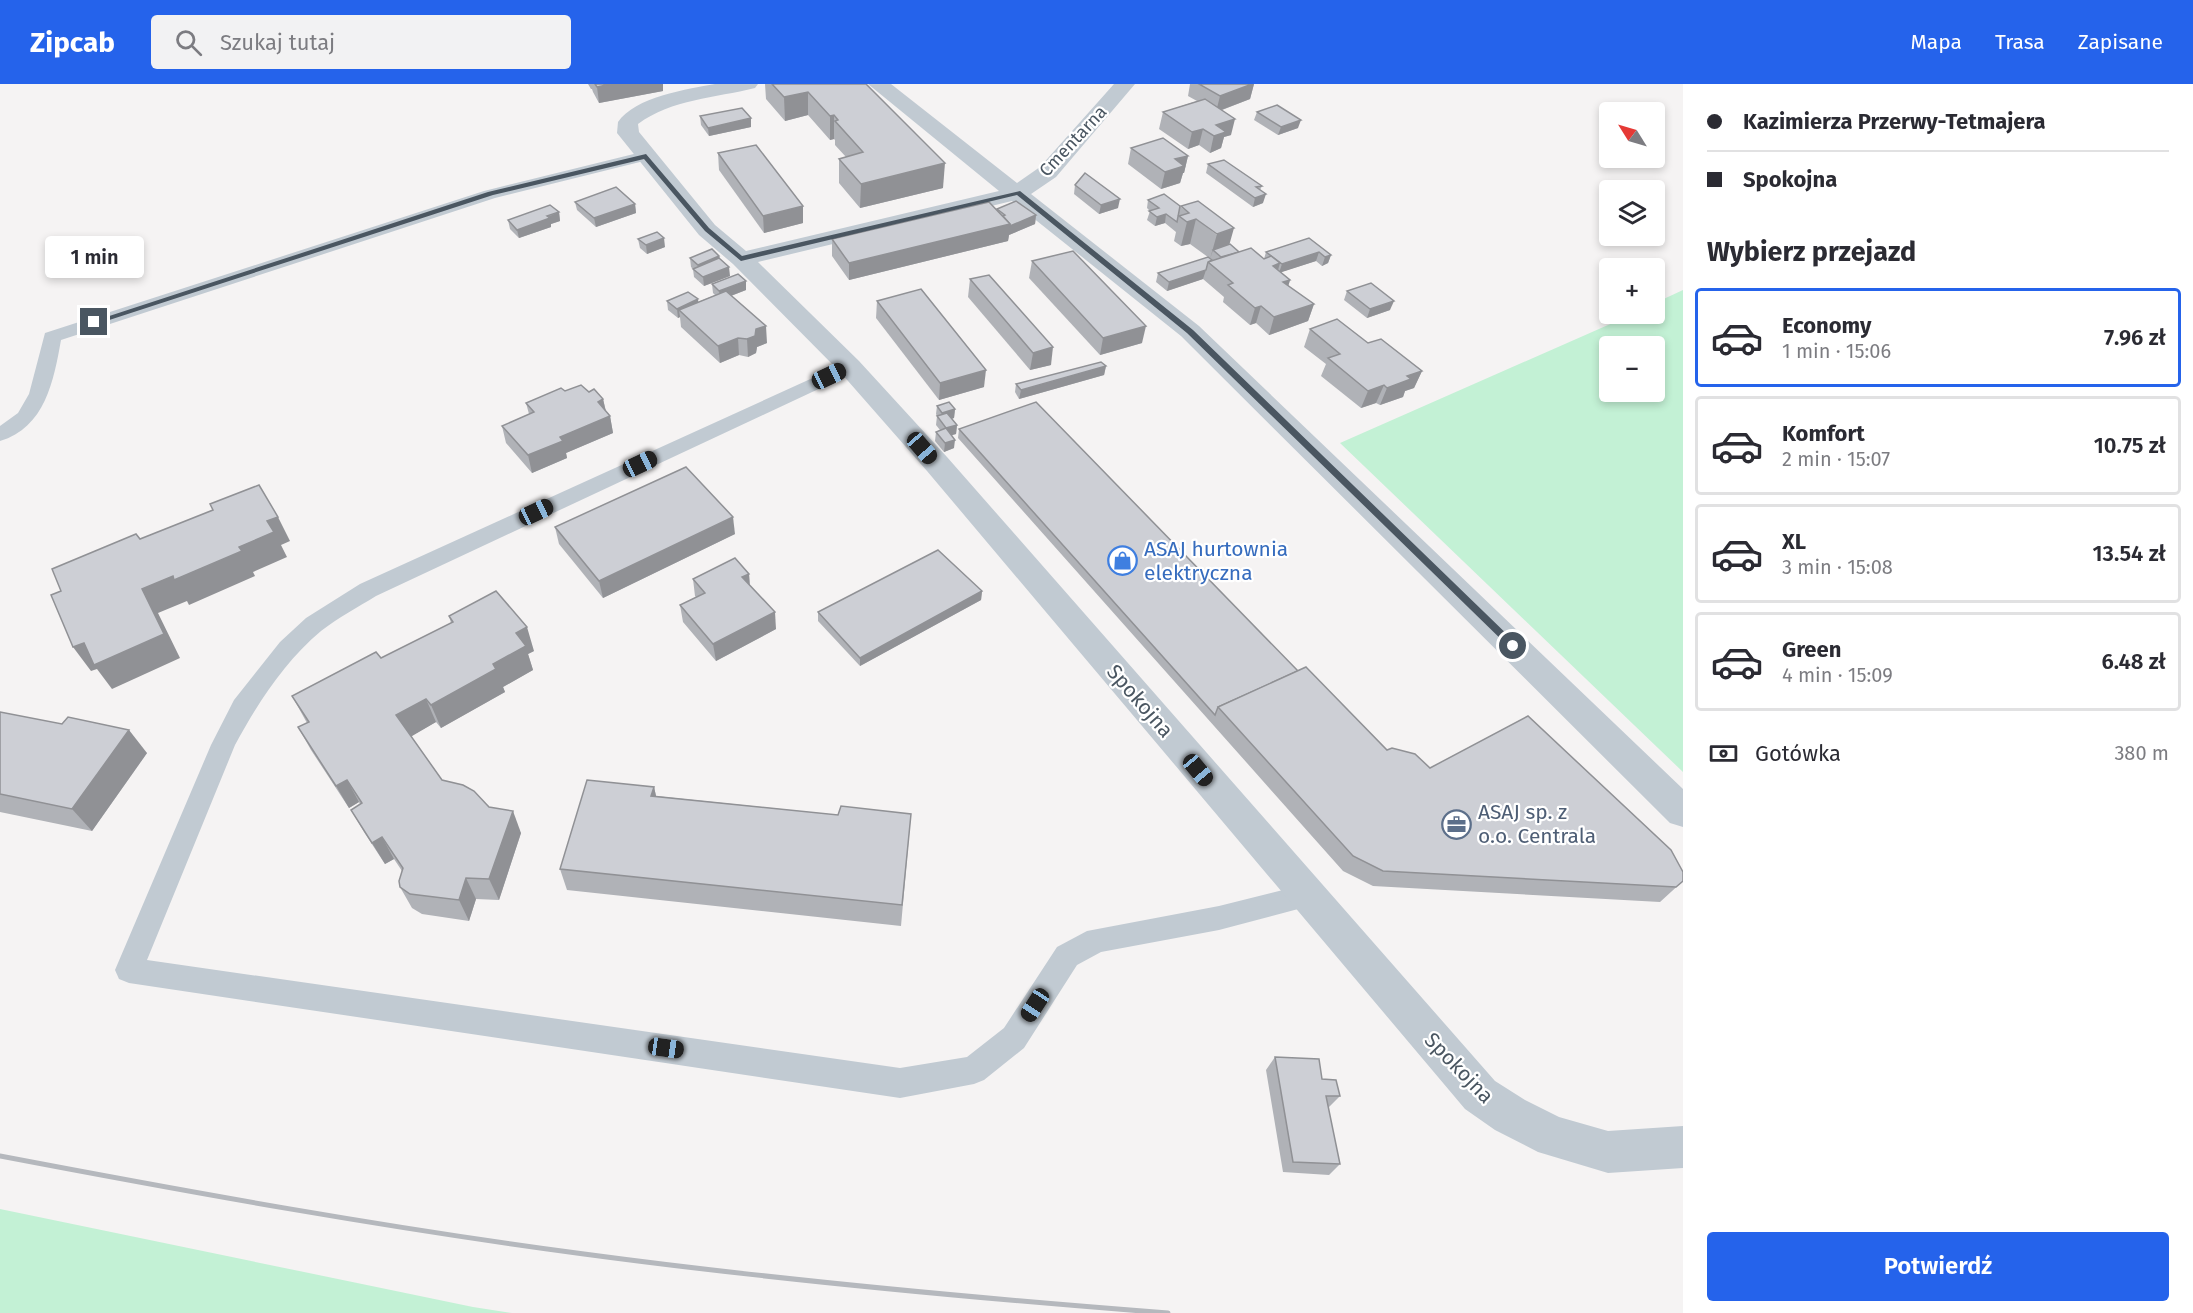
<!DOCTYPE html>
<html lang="pl">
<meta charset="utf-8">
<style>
:root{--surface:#fff;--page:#f2f2f3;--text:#2b2b33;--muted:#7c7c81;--line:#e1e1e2;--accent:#2563eb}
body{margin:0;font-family:"Fira Sans",sans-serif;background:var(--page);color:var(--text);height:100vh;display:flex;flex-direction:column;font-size:22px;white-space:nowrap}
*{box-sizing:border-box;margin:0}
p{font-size:20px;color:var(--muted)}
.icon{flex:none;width:33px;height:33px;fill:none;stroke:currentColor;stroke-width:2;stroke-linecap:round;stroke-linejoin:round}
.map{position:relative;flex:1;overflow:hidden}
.details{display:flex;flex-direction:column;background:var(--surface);width:510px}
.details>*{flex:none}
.top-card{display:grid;align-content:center;height:132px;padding:0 24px;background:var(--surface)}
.needle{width:39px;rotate:307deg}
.buttons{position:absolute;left:1599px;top:18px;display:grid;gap:12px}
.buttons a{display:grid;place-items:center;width:66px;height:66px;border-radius:6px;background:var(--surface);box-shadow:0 3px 9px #0003;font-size:30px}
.end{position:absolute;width:27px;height:27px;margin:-14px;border:8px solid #4a5661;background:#fff;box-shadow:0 0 0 3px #fff}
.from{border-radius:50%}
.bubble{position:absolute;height:42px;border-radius:6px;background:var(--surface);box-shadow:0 3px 9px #0003;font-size:20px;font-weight:600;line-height:42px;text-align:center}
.car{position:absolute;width:18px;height:36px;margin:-18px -9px;border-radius:8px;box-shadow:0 0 4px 2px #0007;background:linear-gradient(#222 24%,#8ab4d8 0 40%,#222 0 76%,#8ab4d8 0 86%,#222 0)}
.top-card b{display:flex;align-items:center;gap:21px;height:57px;font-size:22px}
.top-card b+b{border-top:2px solid var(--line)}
.top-card i{width:15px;height:15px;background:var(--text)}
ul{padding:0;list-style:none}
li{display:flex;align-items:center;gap:18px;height:99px;margin:0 12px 9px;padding:0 12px;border:3px solid var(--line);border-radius:6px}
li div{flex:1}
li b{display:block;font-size:22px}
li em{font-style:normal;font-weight:600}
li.current{border-color:var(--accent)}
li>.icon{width:54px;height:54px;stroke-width:1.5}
h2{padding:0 24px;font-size:27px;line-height:72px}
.pay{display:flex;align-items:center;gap:15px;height:66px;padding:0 24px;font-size:22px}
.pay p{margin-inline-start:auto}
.cta{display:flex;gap:12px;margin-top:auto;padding:12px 24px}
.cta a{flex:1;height:69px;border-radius:6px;background:var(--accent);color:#fff;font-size:24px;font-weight:600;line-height:69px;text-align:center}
header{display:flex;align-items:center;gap:36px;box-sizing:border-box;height:84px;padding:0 30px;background:var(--accent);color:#fff}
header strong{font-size:28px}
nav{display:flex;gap:33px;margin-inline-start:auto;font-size:21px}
.search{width:420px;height:54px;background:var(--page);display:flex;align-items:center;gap:15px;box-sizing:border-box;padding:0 21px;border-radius:6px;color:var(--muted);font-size:22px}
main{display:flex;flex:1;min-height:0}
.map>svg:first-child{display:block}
</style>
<header>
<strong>Zipcab</strong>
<div class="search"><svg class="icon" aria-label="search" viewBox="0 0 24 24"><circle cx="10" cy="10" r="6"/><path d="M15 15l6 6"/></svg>Szukaj tutaj</div>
<nav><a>Mapa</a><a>Trasa</a><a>Zapisane</a></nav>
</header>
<main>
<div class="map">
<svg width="1683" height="1229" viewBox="0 0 1683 1229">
<rect width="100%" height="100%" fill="#f5f3f3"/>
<g fill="#c3f1d5" fill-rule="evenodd">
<path d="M1683,206V688L1340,359L1633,230H1654L1655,219ZM1610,262H1654V308H1610Z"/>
<path d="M0,1125L473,1223L512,1229H0Z"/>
</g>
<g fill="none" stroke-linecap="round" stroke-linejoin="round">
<g fill="#c1cad2" fill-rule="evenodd">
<path d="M646,67L654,72L652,75L495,114L61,256C54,296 45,344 0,357V342L18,329L29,310L45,249L484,107Z"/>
<path d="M850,277L857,279L859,283L857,287L376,512C358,523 338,534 321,547C285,577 257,620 235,661L147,876L900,984L967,973L1004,944L1057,863L1087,847L1219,822L1307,800L1317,804L1321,812L1317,820L1219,846L1101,868L1077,881L1024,964L984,996L974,1000L900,1014L129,899L119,895L115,886L211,661L234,616L280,558L306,534L360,500Z"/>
</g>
<path fill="#c1cad2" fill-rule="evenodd" d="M715,0H758L755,4C715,14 672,15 638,40L639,48L715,141L746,167L999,107L868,0H891L1017,99L1040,83L1114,0H1135L1056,93L1031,110L1199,242L1683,705V743L1670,739L1181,252L1012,117L758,178L859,277L947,373L1495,997L1525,1016L1559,1033L1608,1047L1683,1042V1084L1608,1089L1538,1068L1495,1046L1465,1025L927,387L841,289L733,180L699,151L617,49L618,38C635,13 687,5 715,0Z"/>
<path stroke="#b5b8bd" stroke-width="5" d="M0,1072C194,1109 388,1144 584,1170C778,1196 973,1214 1168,1229"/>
</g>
<g fill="#b0b2b7">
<path d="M588,0H663V7L599,19L593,8L592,5H591Z"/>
<path d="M765,0H866L943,104L860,124L839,99V75L846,73L835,61V56L834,55L830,56L808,31L785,37L766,15Z"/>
<path d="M1190,0H1254L1250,15L1222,26L1231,51L1224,53L1221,64L1210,69L1199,61L1188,65L1159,45L1163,28L1197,17L1188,12Z"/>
<path d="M1257,28L1298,44L1278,51L1254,36Z"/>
<path d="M700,32L751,34V43L709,52L701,41Z"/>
<path d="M1131,64L1188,72L1184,89H1183L1180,99L1161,105L1128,80Z"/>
<path d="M718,69L803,139L764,149L719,86Z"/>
<path d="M1208,80L1262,102L1260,106L1263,119L1253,123L1206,89Z"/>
<path d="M1075,101L1118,124L1099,130L1074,110Z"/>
<path d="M1164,110L1239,168L1264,175L1266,168L1309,154L1331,171L1328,179L1322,182L1316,177L1281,188L1290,196L1288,202L1314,220L1308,237L1269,251L1256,239L1250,241L1223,218L1224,213L1203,195L1167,207L1156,198L1158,189L1212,176L1190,160L1181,162L1174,157L1176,148L1165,139L1155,142L1147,136L1150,127L1147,124L1148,116Z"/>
<path d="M575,118L635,120L636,129L596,143L577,126Z"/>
<path d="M997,125L1036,131L1035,140L1009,151L1008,157L849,196L832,172V155L997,126Z"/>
<path d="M559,128L560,137L551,140V143L519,154L510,145L508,136Z"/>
<path d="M638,155L665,163L647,170L640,164Z"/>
<path d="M719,172L720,175L730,192L704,202L694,193L693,185L691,183L690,174Z"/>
<path d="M1032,177L1142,259L1100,271L1029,194Z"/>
<path d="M970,195L1051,281L1030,286L968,213Z"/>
<path d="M712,200L746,206L731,212L767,259L757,263L756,269L748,273L739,271L720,279L681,243L680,233L678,234L668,226L667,217L698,215V218L715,211L713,209Z"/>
<path d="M1347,207L1390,226L1367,234L1344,216Z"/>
<path d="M877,217L984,303L939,316L876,234Z"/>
<path d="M1310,245L1368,259L1422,287L1414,304L1405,307L1403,313L1380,321L1376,319L1361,324L1321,292L1326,280L1304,263Z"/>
<path d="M1106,282L1104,291L1019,315L1015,308L1016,300Z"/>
<path d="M589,308L603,315L606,327L610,332L613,349L566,369L567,374L532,389L506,359L502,342L529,330L526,319Z"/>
<path d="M937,322L955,325L954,334L951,335L957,341L956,350L952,351L954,364L944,368L935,357L936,348L940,346L936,341L937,332L936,330Z"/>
<path d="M959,345L1298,587L1387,666L1430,684L1683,797L1660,818L1373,802L1343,787L958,354Z"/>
<path d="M555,443L735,450L603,514L559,460Z"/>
<path d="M749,490L750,502L776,545L716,577L683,538L680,521L696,513L695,512L693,495Z"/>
<path d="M982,507L981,516L860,582L818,537V528Z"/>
<path d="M449,532L534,567L528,570L533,586L503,603L505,608L441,644L436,638L411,652L442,696L489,723L521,749L499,816L476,815L469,837L422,830L412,824L400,803L402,787L394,775L385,780L364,748L351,726L360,720L359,718L349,724L311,666L298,643L307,639L292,612L381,574L451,539Z"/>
<path d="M0,628L147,669L92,747L0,728Z"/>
<path d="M654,703L656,712L838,731L911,730L901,842L567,806L560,785Z"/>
<path d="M1275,973L1322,995L1340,1012L1328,1024L1340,1080L1329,1091L1283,1088L1266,986Z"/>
</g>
<g fill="#909195">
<path d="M611,0H663V7L599,19L597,3Z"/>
<path d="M1252,0H1254L1250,15L1216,28L1220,12Z"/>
<path d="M808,8V31L785,37L784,13Z"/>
<path d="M834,31V55L830,56V32Z"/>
<path d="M751,34V43L709,52L708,44Z"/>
<path d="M1235,35L1231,51L1224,53L1221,64L1210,69L1216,41Z"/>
<path d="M1301,36L1298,44L1278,51L1281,43Z"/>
<path d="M1203,45L1199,61L1188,65L1192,48Z"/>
<path d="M1188,72L1184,89H1183L1180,99L1161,105L1165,88L1175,75Z"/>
<path d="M945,79L943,104L860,124L861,100Z"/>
<path d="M1266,110L1263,119L1253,123L1255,114Z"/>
<path d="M1120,115L1118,124L1099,130L1101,121Z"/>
<path d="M635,120L636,129L596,143L594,134Z"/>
<path d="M803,122V139L764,149L763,132Z"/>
<path d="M559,128L560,137L551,140V143L519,154L517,146Z"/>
<path d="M1166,130L1165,139L1155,142L1157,133Z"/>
<path d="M1036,131L1035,140L1009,151L1008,157L849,196V179Z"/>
<path d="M1196,135L1190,160L1181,162L1187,138Z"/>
<path d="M1234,144L1227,169L1213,166L1210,175L1217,150Z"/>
<path d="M664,154L665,163L647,170L646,161Z"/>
<path d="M1319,168L1316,177L1279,189L1282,180Z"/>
<path d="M1331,171L1328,179L1322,182L1325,173Z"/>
<path d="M719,172L720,181L699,189L698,181Z"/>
<path d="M1280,179L1275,197L1273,182Z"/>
<path d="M729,183L730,192L704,202L703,193Z"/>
<path d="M1206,186L1203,195L1167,207L1169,198Z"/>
<path d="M1290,196L1285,213L1283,198Z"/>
<path d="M746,197V206L720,216L719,207Z"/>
<path d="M698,215L699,224L679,226L680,233L678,234L677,225Z"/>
<path d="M1394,217L1390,226L1367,234L1370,225Z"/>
<path d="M1314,220L1308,237L1269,251L1274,233Z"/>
<path d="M1261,222L1256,239L1250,241L1255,224Z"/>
<path d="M766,242L767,259L757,263L756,269L748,273L747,255L756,245Z"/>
<path d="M1146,242L1142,259L1100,271L1103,254Z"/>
<path d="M738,254L739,271L720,279L718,262Z"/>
<path d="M1053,263L1051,281L1030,286L1033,269Z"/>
<path d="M1106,282L1104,291L1019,315L1021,306Z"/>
<path d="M986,286L984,303L939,316L940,299Z"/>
<path d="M1422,287L1414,304L1405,307L1403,313L1380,321L1387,304L1407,292Z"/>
<path d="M1384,301L1376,319L1361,324L1368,307Z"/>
<path d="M603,315L607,333L598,318Z"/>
<path d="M955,325L954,334L942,338V329Z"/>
<path d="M610,332L613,349L566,369L567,374L532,389L528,371L560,353Z"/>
<path d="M957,341L956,350L945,353L946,344Z"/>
<path d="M955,356L954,364L944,368L945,359Z"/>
<path d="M278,433L290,457L281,461L287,473L253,488L255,492L189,521L187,517L158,529L180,574L112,605L97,585L91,587L73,563L142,505L267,437Z"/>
<path d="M733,433L735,450L603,514L599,497Z"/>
<path d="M749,490L750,507L742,493Z"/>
<path d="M982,507L981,516L860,582V574Z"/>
<path d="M775,528L776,545L716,577L713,560Z"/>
<path d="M527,543L534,567L528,570L533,586L503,603L505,608L441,644L431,621L493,580L516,549Z"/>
<path d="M426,615L436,638L407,655L396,631Z"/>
<path d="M129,646L147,669L92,747L72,725Z"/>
<path d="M347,696L359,718L349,724L336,702Z"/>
<path d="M654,703L659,725L651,712Z"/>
<path d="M513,727L521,749L499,816L489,795Z"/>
<path d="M382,753L394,775L385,780L372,759Z"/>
<path d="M466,794L476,815L469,837L459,816Z"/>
</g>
<g fill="#cdcfd5" stroke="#909195" stroke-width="1.5">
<path d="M595,0H611L597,3Z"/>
<path d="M772,0H866L945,79L861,100L839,75L863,68L835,37L838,36L834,31L830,32L808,8L784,13Z"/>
<path d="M1199,0H1252L1220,12Z"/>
<path d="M1205,15L1235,35L1216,41L1226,48L1214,52L1203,45L1192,48L1163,28Z"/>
<path d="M1277,21L1301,36L1281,43L1257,28Z"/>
<path d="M742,24L751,34L708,44L700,32Z"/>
<path d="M1163,54L1188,72L1175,75L1184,82L1165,88L1131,64Z"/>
<path d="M756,61L803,122L763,132L718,69Z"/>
<path d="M1224,76L1262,102L1256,103L1266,110L1255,114L1208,80Z"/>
<path d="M1085,89L1120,115L1101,121L1075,101Z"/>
<path d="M616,103L635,120L594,134L575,118Z"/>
<path d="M1164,110L1180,122L1177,138L1166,130L1157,133L1149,127L1159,124L1148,116Z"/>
<path d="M1016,117L1036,131L1010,142V140L1003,132L1005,131L997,125Z"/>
<path d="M1198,117L1234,144L1217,150L1196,135L1187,138L1179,132L1189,129L1181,122Z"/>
<path d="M989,118L1010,140L849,179L832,155Z"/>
<path d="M550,121L559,128L547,132L550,134L517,146L508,136Z"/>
<path d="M657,148L664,154L646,161L638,155Z"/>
<path d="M1309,154L1331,171L1325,173L1319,168L1282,180L1266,168Z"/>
<path d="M1230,160L1239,168L1221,173L1213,166Z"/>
<path d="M1251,164L1264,175L1271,172L1280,179L1273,182L1290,196L1283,198L1314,220L1274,233L1261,222L1255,224L1228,201L1233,199L1208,178Z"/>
<path d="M712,165L719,172L698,181L690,174Z"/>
<path d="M1073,167L1146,242L1103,254L1032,177Z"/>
<path d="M1208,173L1212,176L1208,178L1206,186L1169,198L1158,189Z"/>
<path d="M719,174L729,183L703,193L693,185Z"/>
<path d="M738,190L746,197L719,207L712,200Z"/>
<path d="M989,191L1053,263L1033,269L970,195Z"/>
<path d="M1371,199L1394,217L1370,225L1347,207Z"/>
<path d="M921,205L986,286L940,299L877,217Z"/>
<path d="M726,207L766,242L756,245L755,252L747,255L738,254L718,262L679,226Z"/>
<path d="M688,208L698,215L677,225L667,217Z"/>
<path d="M1337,235L1368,259L1381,255L1422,287L1407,292L1411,295L1387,304L1384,301L1368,307L1328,274L1340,270L1310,245Z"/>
<path d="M1101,278L1106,282L1021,306L1016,300Z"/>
<path d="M581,301L589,308L594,305L603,315L598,318L610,332L560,353L563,357L528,371L502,342L534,328L526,319L561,304L565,307Z"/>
<path d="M949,318L955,325L942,329L937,322Z"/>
<path d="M1036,318L1298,587L1218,623L1215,631L959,345Z"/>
<path d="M947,329L957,341L946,344L937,332Z"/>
<path d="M946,344L955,356L945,359L936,348Z"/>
<path d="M686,383L733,433L599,497L555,443Z"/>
<path d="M259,401L278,433L267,437L274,448L239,463L242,467L174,496L173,492L142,505L164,550L94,581L84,559L73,563L51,511L61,507L52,485L136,450L140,455L213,426L210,420Z"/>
<path d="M938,466L982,507L860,574L818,528Z"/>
<path d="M735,474L749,490L742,493L775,528L713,560L680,521L705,509L693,495Z"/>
<path d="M496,507L527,543L516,549L526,562L493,580L496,585L431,621L426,615L396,631L442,696L463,701L474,707L489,723L513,727L489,795L466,794L459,816L410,810L400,803L399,797L403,784L382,753L372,759L351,726L362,719L347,696L336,702L298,643L309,638L292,612L376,568L381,574L453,538L449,532Z"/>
<path d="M1306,583L1387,666L1392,664L1415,670L1430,684L1528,632L1671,766L1683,788V797L1676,803L1383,787L1353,772L1218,623Z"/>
<path d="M0,628L62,640L68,633L129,646L72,725L0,710Z"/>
<path d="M587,696L654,703L651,712L838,731L841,722L911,730L902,821L560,785Z"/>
<path d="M1275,973L1319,975L1322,995L1336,996L1340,1012H1326L1340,1080L1293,1078Z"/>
</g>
<path fill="#4a5661" d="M646,70L709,144L742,172L1020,107L1193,246L1516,559V564H1510L1187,249L1017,111L741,177L705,147L644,75L493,111L97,240L91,238L488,108Z"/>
<defs>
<symbol id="shop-ring" viewBox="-11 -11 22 22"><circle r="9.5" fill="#fff" stroke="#3f7fe0" stroke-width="1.5"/><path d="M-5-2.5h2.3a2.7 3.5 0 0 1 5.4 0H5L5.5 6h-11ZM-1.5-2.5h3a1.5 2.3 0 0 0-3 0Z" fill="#3f7fe0"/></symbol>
<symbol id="office-ring" viewBox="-11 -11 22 22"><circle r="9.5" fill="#fff" stroke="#5c6f8a" stroke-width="1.5"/><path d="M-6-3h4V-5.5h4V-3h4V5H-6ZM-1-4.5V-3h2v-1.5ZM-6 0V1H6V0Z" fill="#5c6f8a"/></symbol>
</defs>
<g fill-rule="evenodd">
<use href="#shop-ring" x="1106" y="460" width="33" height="33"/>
<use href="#office-ring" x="1440" y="724" width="33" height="33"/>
</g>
<g text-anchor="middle" stroke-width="4.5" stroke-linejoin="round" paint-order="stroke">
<g font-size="18" fill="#4a5661" stroke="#fff">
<text transform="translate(1073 57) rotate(-47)" y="6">Cmentarna</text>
</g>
<g font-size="21" fill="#366cbe" stroke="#fff" text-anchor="start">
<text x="1144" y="472">ASAJ hurtownia<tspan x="1144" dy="24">elektryczna</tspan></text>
</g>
<g font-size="21" fill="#4a5661" stroke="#fff">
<text transform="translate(1140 617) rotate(49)" y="7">Spokojna</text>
<text transform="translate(1459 984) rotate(46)" y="7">Spokojna</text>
</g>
<g font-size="21" fill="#4e5e75" stroke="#fff" text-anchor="start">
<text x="1478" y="735">ASAJ sp. z<tspan x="1478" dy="24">o.o. Centrala</tspan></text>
</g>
</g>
</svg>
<div class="buttons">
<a><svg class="needle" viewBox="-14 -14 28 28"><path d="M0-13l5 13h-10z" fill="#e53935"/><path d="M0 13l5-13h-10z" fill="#7c7c81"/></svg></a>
<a><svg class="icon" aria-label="layers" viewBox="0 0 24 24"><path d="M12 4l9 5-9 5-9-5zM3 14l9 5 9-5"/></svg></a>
<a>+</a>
<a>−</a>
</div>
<i class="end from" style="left:1513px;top:562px"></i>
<i class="end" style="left:94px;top:238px"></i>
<div class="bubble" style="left:45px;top:152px;width:99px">1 min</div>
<i class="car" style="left:829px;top:292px;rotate:65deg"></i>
<i class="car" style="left:922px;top:364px;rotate:139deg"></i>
<i class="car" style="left:640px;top:380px;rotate:65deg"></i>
<i class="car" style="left:536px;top:428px;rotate:65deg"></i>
<i class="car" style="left:1198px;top:686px;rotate:140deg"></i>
<i class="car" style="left:1035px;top:921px;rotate:213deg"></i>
<i class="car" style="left:666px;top:964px;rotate:98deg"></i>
</div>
<section class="details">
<div class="top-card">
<b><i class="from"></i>Kazimierza Przerwy-Tetmajera</b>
<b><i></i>Spokojna</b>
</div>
<h2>Wybierz przejazd</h2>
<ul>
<li class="current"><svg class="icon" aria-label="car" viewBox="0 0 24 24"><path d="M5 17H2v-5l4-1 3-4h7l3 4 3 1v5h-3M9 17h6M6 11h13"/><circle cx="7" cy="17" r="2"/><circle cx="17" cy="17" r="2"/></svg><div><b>Economy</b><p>1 min · 15:06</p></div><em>7.96 zł</em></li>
<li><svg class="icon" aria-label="car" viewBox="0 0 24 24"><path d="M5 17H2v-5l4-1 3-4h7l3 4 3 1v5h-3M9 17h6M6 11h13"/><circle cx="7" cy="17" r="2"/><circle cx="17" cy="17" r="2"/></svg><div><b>Komfort</b><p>2 min · 15:07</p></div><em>10.75 zł</em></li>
<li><svg class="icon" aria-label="car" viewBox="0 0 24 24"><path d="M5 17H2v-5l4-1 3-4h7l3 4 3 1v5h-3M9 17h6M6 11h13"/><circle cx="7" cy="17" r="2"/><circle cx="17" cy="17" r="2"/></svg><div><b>XL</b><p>3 min · 15:08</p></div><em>13.54 zł</em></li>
<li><svg class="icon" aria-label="car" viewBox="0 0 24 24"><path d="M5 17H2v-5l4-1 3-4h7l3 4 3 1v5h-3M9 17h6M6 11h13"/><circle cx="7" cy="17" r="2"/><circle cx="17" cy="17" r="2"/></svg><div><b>Green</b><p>4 min · 15:09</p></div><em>6.48 zł</em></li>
</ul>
<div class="pay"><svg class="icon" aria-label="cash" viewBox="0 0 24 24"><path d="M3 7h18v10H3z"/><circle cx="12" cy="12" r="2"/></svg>Gotówka<p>380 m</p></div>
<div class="cta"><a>Potwierdź</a></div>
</section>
</main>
